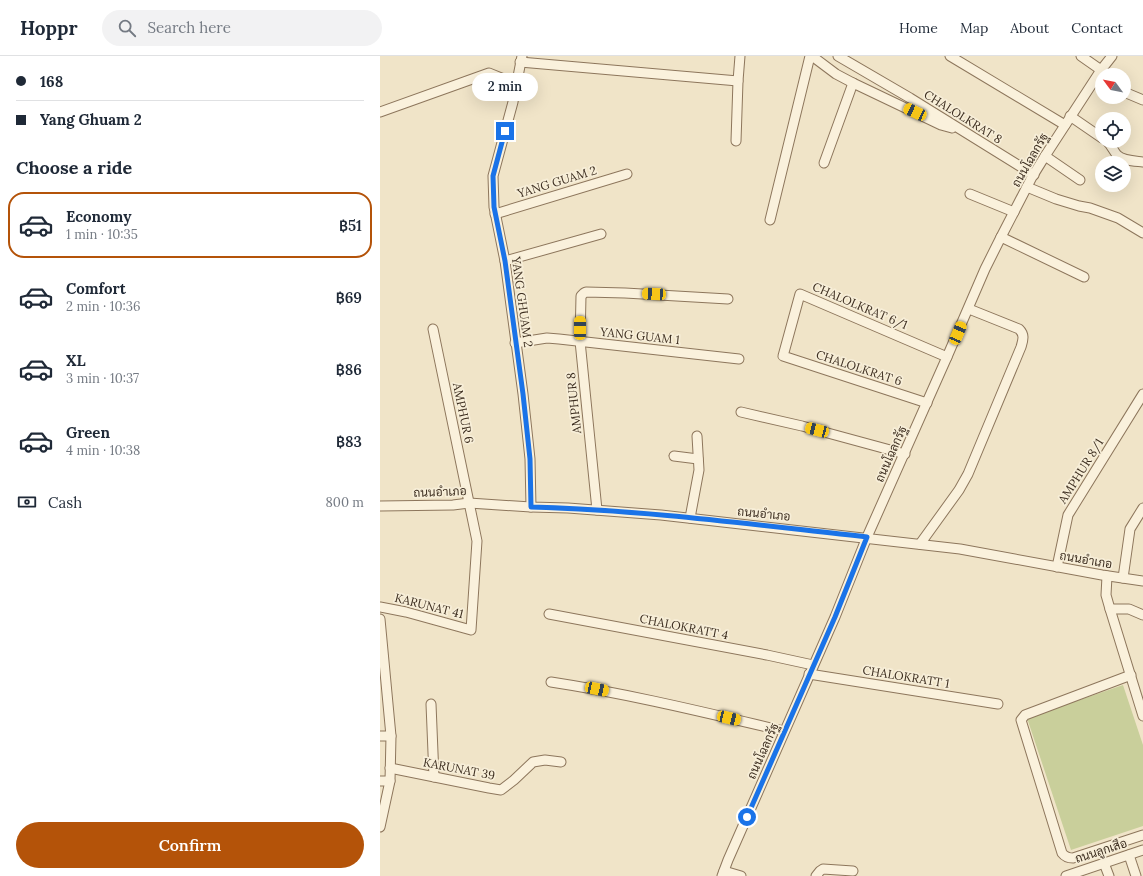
<!DOCTYPE html>
<meta charset="utf-8">
<style>
:root{--surface:#fff;--page:#f2f2f3;--text:#1f2937;--muted:#747a83;--line:#e0e1e3;--accent:#b45309}
body{margin:0;font-family:Lora,Sarabun,serif;background:var(--page);color:var(--text);height:100vh;display:flex;flex-direction:column;font-size:15px;white-space:nowrap}
*{box-sizing:border-box;margin:0}
p{font-size:13px;color:var(--muted)}
.icon{flex:none;width:22px;height:22px;fill:none;stroke:currentColor;stroke-width:2;stroke-linecap:round;stroke-linejoin:round}
.map{position:relative;flex:1;overflow:hidden}
.panel{display:flex;flex-direction:column;background:var(--surface);width:380px}
.panel>*{flex:none}
.banner{display:grid;align-content:center;height:88px;padding:0 16px;background:var(--surface)}
.needle{width:26px;rotate:302deg}
.buttons{position:absolute;left:715px;top:12px;display:grid;gap:8px}
.buttons a{display:grid;place-items:center;width:36px;height:36px;border-radius:50%;background:var(--surface);box-shadow:0 4px 16px #0002;font-size:20px}
.end{position:absolute;width:18px;height:18px;margin:-9px;border:5px solid #1a73e8;background:#fff;box-shadow:0 0 0 2px #fff}
.from{border-radius:50%}
.bubble{position:absolute;height:28px;border-radius:14px;background:var(--surface);box-shadow:0 4px 16px #0002;font-size:13px;font-weight:600;line-height:28px;text-align:center}
.car{position:absolute;width:12px;height:24px;margin:-12px -6px;border-radius:5px;box-shadow:0 0 3px 1px #0007;background:linear-gradient(#f5c518 24%,#345 0 40%,#f5c518 0 76%,#345 0 86%,#f5c518 0)}
.banner b{display:flex;align-items:center;gap:14px;height:38px;font-size:15px}
.banner b+b{border-top:1px solid var(--line)}
.banner i{width:10px;height:10px;background:var(--text)}
ul{padding:0;list-style:none}
li{display:flex;align-items:center;gap:12px;height:66px;margin:0 8px 6px;padding:0 8px;border:2px solid transparent;border-radius:16px}
li div{flex:1}
li b{display:block;font-size:15px}
li em{font-style:normal;font-weight:600}
li.active{border-color:var(--accent)}
li>.icon{width:36px;height:36px;stroke-width:1.5}
h2{padding:0 16px;font-size:18px;line-height:48px}
.pay{display:flex;align-items:center;gap:10px;height:44px;padding:0 16px;font-size:15px}
.pay p{margin-inline-start:auto}
.action{display:flex;gap:8px;margin-top:auto;padding:8px 16px}
.action a{flex:1;height:46px;border-radius:24px;background:var(--accent);color:#fff;font-size:16px;font-weight:600;line-height:46px;text-align:center}
header{display:flex;align-items:center;gap:24px;box-sizing:border-box;height:56px;padding:0 20px;background:var(--surface);border-bottom:1px solid var(--line)}
header strong{font-size:19px}
nav{display:flex;gap:22px;margin-inline-start:auto;font-size:14px}
.search{width:280px;height:36px;background:var(--page);display:flex;align-items:center;gap:10px;box-sizing:border-box;padding:0 14px;border-radius:22px;color:var(--muted);font-size:15px}
main{display:flex;flex:1;min-height:0}
.map>svg:first-child{display:block}
</style>
<header>
<strong>Hoppr</strong>
<div class="search"><svg class="icon" aria-label="search" viewBox="0 0 24 24"><circle cx="10" cy="10" r="6"/><path d="M15 15l6 6"/></svg>Search here</div>
<nav><a>Home</a><a>Map</a><a>About</a><a>Contact</a></nav>
</header>
<main>
<section class="panel">
<div class="banner">
<b><i class="from"></i>168</b>
<b><i></i>Yang Ghuam 2</b>
</div>
<h2>Choose a ride</h2>
<ul>
<li class="active"><svg class="icon" aria-label="car" viewBox="0 0 24 24"><path d="M5 17H2v-5l4-1 3-4h7l3 4 3 1v5h-3M9 17h6M6 11h13"/><circle cx="7" cy="17" r="2"/><circle cx="17" cy="17" r="2"/></svg><div><b>Economy</b><p>1 min · 10:35</p></div><em>฿51</em></li>
<li><svg class="icon" aria-label="car" viewBox="0 0 24 24"><path d="M5 17H2v-5l4-1 3-4h7l3 4 3 1v5h-3M9 17h6M6 11h13"/><circle cx="7" cy="17" r="2"/><circle cx="17" cy="17" r="2"/></svg><div><b>Comfort</b><p>2 min · 10:36</p></div><em>฿69</em></li>
<li><svg class="icon" aria-label="car" viewBox="0 0 24 24"><path d="M5 17H2v-5l4-1 3-4h7l3 4 3 1v5h-3M9 17h6M6 11h13"/><circle cx="7" cy="17" r="2"/><circle cx="17" cy="17" r="2"/></svg><div><b>XL</b><p>3 min · 10:37</p></div><em>฿86</em></li>
<li><svg class="icon" aria-label="car" viewBox="0 0 24 24"><path d="M5 17H2v-5l4-1 3-4h7l3 4 3 1v5h-3M9 17h6M6 11h13"/><circle cx="7" cy="17" r="2"/><circle cx="17" cy="17" r="2"/></svg><div><b>Green</b><p>4 min · 10:38</p></div><em>฿83</em></li>
</ul>
<div class="pay"><svg class="icon" aria-label="cash" viewBox="0 0 24 24"><path d="M3 7h18v10H3z"/><circle cx="12" cy="12" r="2"/></svg>Cash<p>800 m</p></div>
<div class="action"><a>Confirm</a></div>
</section>
<div class="map">
<svg width="763" height="820" viewBox="0 0 763 820">
<rect width="100%" height="100%" fill="#f0e4c8"/>
<path fill="#c9cf9b" d="M743,629L763,689V770L691,794L647,662Z"/>
<g fill="none" stroke-linecap="round" stroke-linejoin="round">
<defs>
<g id="minor">
<path d="M142,0L133,46L113,120L114,151L125,205L143,338L150,403L151,451"/>
<path d="M432,0L456,18L473,27L561,69L572,72"/>
<path d="M458,0L530,42L654,119"/>
<path d="M570,0L685,69"/>
<path d="M701,0L721,14"/>
<path d="M140,6L358,25"/>
<path d="M744,36L763,44"/>
<path d="M0,56L109,17L136,28"/>
<path d="M690,60L722,82"/>
<path d="M356,85L358,25L360,0"/>
<path d="M727,85C731,89 733,94 737,99C743,105 755,105 763,106"/>
<path d="M665,100L700,124"/>
<path d="M444,107L473,27"/>
<path d="M647,131L676,143L699,150L710,152L738,162L763,177"/>
<path d="M590,138L634,156"/>
<path d="M115,158L247,118"/>
<path d="M390,164L430,0"/>
<path d="M621,181L704,221"/>
<path d="M125,205L221,178"/>
<path d="M135,287L167,282L179,283L359,303"/>
<path d="M547,347L403,300L420,238L567,301"/>
<path d="M361,356L422,370L525,398"/>
<path d="M294,400L318,403"/>
<path d="M0,450L73,449L89,447L151,451L188,452L281,459L580,493L722,519L763,525"/>
<path d="M217,454L200,285L201,240L204,237L206,236L245,237L348,243"/>
<path d="M310,462L319,414L317,380"/>
<path d="M540,488L579,434L588,418L641,291C643,284 645,279 639,273L589,253"/>
<path d="M677,511L688,459L763,338"/>
<path d="M727,520L726,539L730,553L763,660"/>
<path d="M743,522L750,473L763,452"/>
<path d="M0,551L26,556L91,574L97,485L53,273"/>
<path d="M730,553H749L763,559"/>
<path d="M169,558L387,599L433,609"/>
<path d="M0,563L11,680L10,725L0,771"/>
<path d="M429,618L618,648"/>
<path d="M751,619L645,659L641,664L682,797C685,801 688,802 693,802L763,779"/>
<path d="M171,626C250,638 327,657 404,675"/>
<path d="M51,648L54,721"/>
<path d="M0,680H11"/>
<path d="M10,712L109,732L121,734L134,724L153,706L165,704L181,706"/>
<path d="M0,725H10"/>
<path d="M749,799L756,820"/>
<path d="M724,807L729,820"/>
<path d="M344,815L361,820"/>
<path d="M342,820L348,804L455,561L487,481L567,301L605,213L621,181L652,121L665,100L721,14L732,0"/>
<path d="M436,820L440,815L443,813L473,815"/>
<path d="M686,820L763,794"/>
</g>
</defs>
<use href="#minor" stroke="#8d765c" stroke-width="11"/>
<use href="#minor" stroke="#faf1dc" stroke-width="9"/>
</g>
<g fill="none" stroke-linecap="round" stroke-linejoin="round">
<path stroke="#1a73e8" stroke-width="5" d="M125,75L113,120L114,151L125,205L143,338L150,403L151,451C264,454 376,469 487,481L455,561L367,761"/>
</g>
<g text-anchor="middle" stroke-width="3.5" stroke-linejoin="round" paint-order="stroke">
<g font-size="12" fill="#3d2e20" stroke="#f7eed8">
<text transform="translate(583 61) rotate(32)" y="4">CHALOLKRAT 8</text>
<text transform="translate(650 104) rotate(-60)" y="4">ถนนโฉลกรัฐ</text>
<text transform="translate(177 126) rotate(-17)" y="4">YANG GUAM 2</text>
<text transform="translate(142 246) rotate(82)" y="4">YANG GHUAM 2</text>
<text transform="translate(480 250) rotate(23)" y="4">CHALOLKRAT 6/1</text>
<text transform="translate(260 280) rotate(6)" y="4">YANG GUAM 1</text>
<text transform="translate(479 312) rotate(18)" y="4">CHALOLKRAT 6</text>
<text transform="translate(194 347) rotate(-96)" y="4">AMPHUR 8</text>
<text transform="translate(83 357) rotate(78)" y="4">AMPHUR 6</text>
<text transform="translate(511 398) rotate(-66)" y="4">ถนนโฉลกรัฐ</text>
<text transform="translate(701 415) rotate(-58)" y="4">AMPHUR 8/1</text>
<text transform="translate(60 436) rotate(-2)" y="4">ถนนอำเภอ</text>
<text transform="translate(384 458) rotate(6)" y="4">ถนนอำเภอ</text>
<text transform="translate(706 504) rotate(10)" y="4">ถนนอำเภอ</text>
<text transform="translate(49 550) rotate(14)" y="4">KARUNAT 41</text>
<text transform="translate(304 571) rotate(11)" y="4">CHALOKRATT 4</text>
<text transform="translate(526 621) rotate(9)" y="4">CHALOKRATT 1</text>
<text transform="translate(383 695) rotate(-66)" y="4">ถนนโฉลกรัฐ</text>
<text transform="translate(79 713) rotate(11)" y="4">KARUNAT 39</text>
<text transform="translate(721 795) rotate(-18)" y="4">ถนนลูกเสือ</text>
</g>
</g>
</svg>
<div class="buttons">
<a><svg class="needle" viewBox="-14 -14 28 28"><path d="M0-13l5 13h-10z" fill="#e53935"/><path d="M0 13l5-13h-10z" fill="#747a83"/></svg></a>
<a><svg class="icon" aria-label="locate" viewBox="0 0 24 24"><circle cx="12" cy="12" r="6"/><path d="M12 2v4M12 18v4M2 12h4M18 12h4"/></svg></a>
<a><svg class="icon" aria-label="layers" viewBox="0 0 24 24"><path d="M12 4l9 5-9 5-9-5zM3 14l9 5 9-5"/></svg></a>
</div>
<i class="end from" style="left:367px;top:761px"></i>
<i class="end" style="left:125px;top:75px"></i>
<div class="bubble" style="left:92px;top:17px;width:66px">2 min</div>
<i class="car" style="left:535px;top:56px;rotate:295deg"></i>
<i class="car" style="left:274px;top:238px;rotate:273deg"></i>
<i class="car" style="left:200px;top:272px;rotate:0deg"></i>
<i class="car" style="left:578px;top:277px;rotate:23deg"></i>
<i class="car" style="left:437px;top:374px;rotate:285deg"></i>
<i class="car" style="left:217px;top:633px;rotate:102deg"></i>
<i class="car" style="left:349px;top:662px;rotate:103deg"></i>
</div>
</main>
